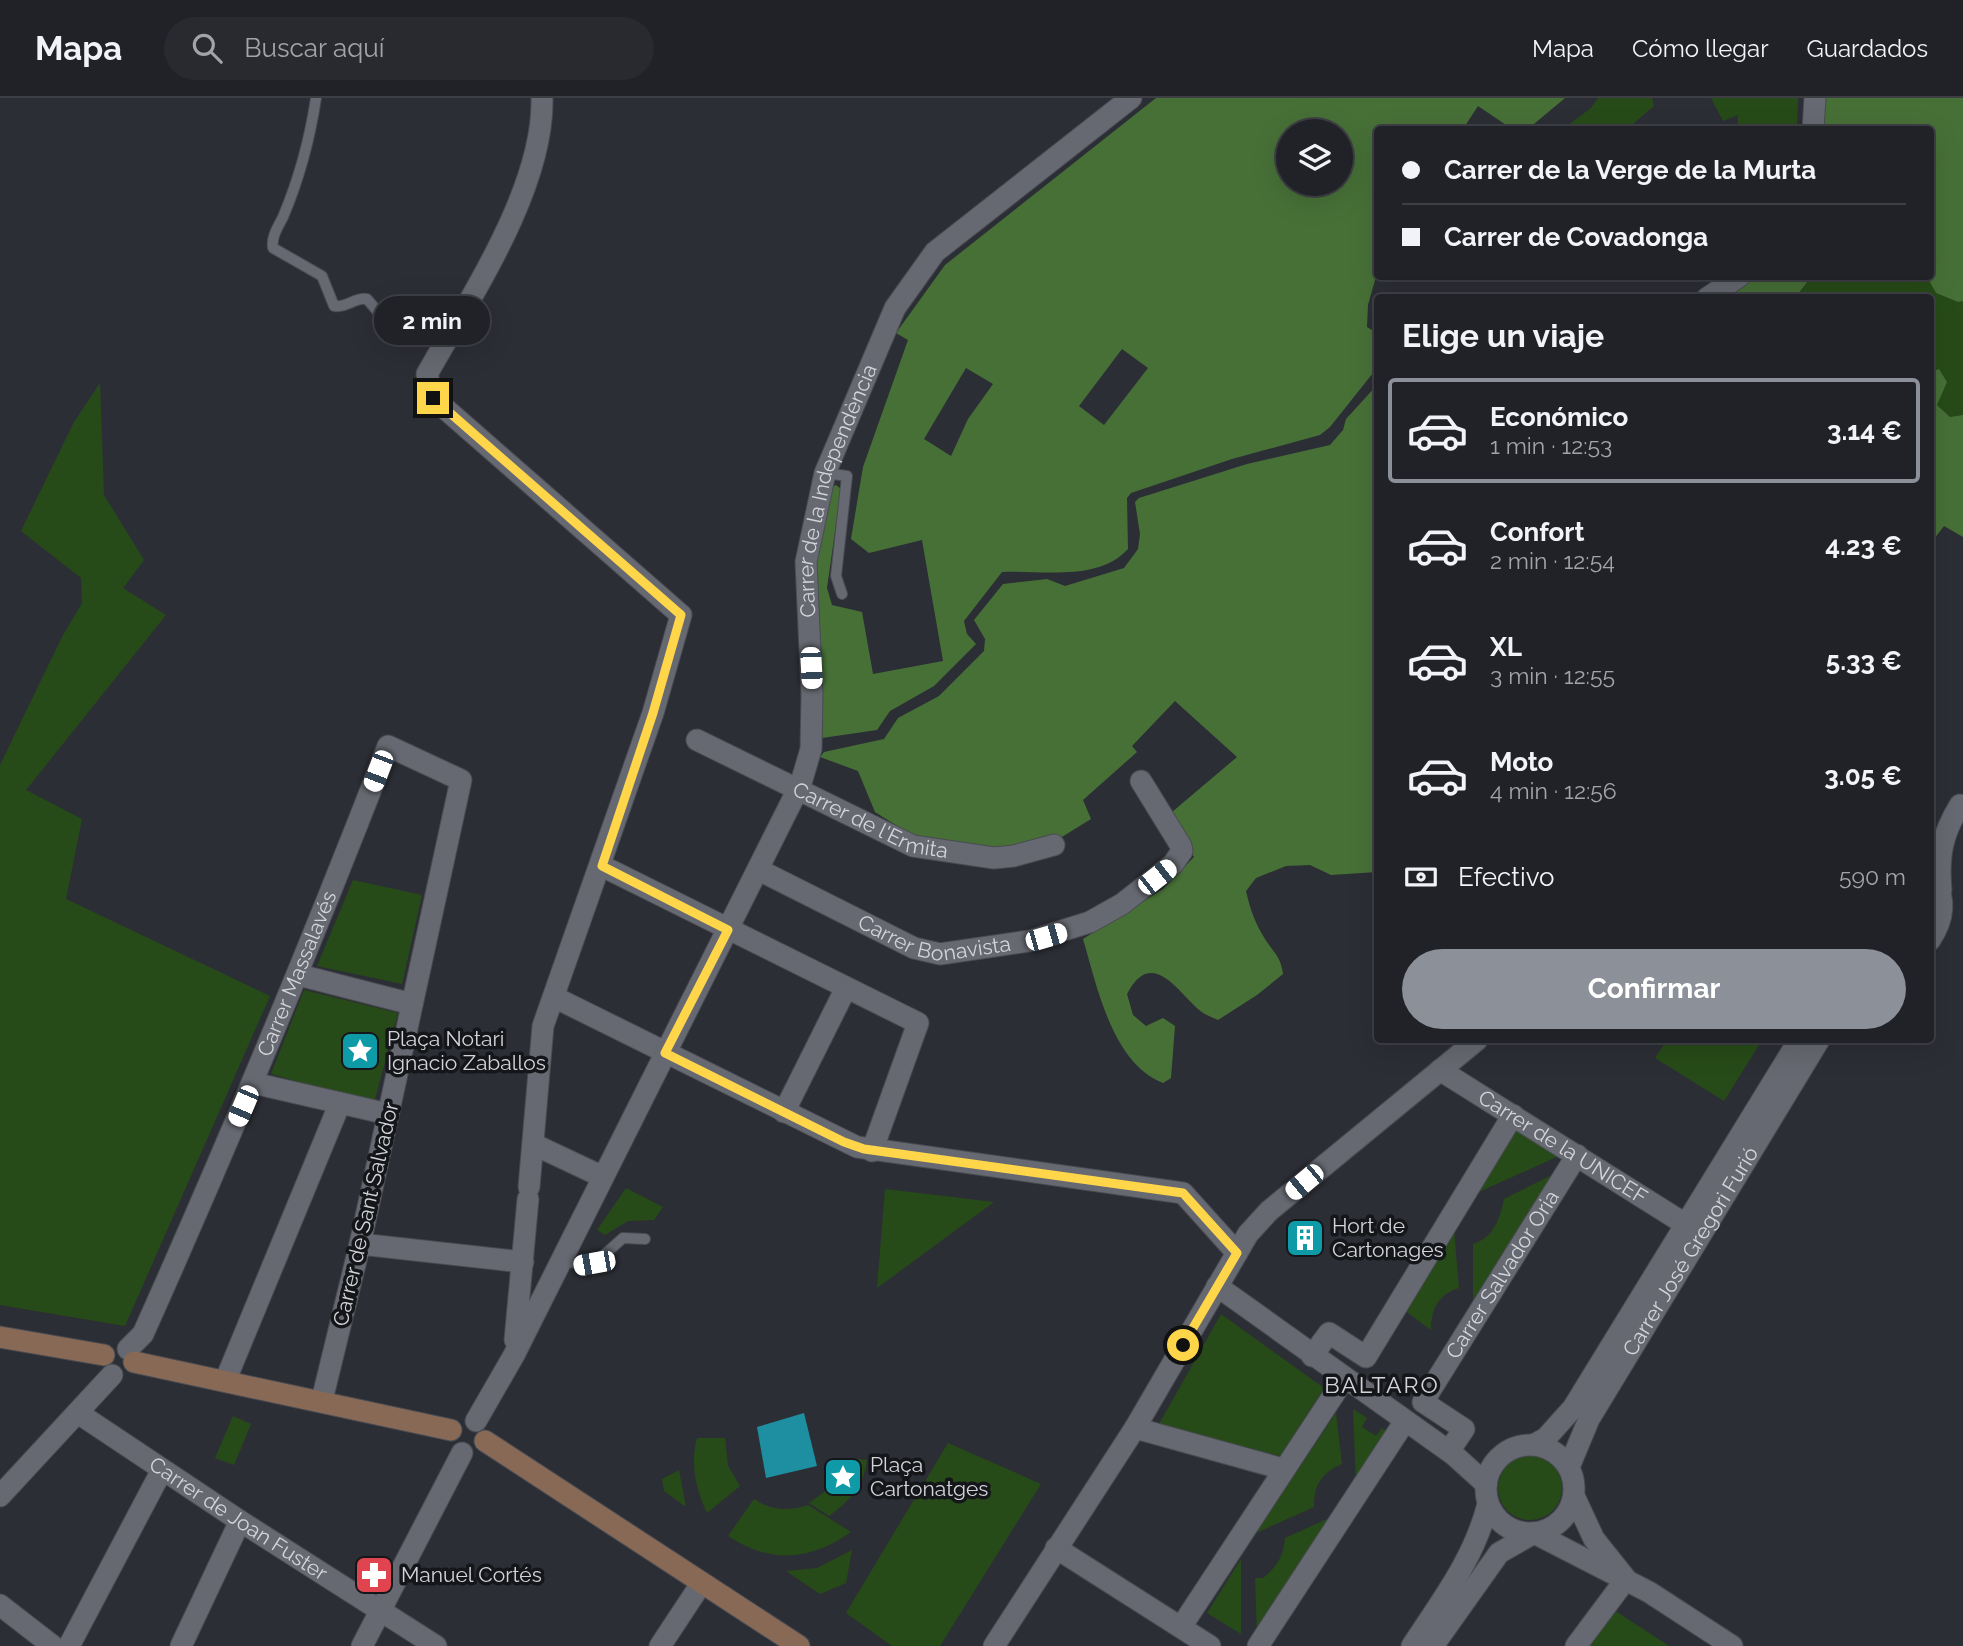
<!DOCTYPE html>
<html lang="es">
<meta charset="utf-8">
<style>
:root{--surface:#212228;--page:#292a30;--text:#f1f3f6;--muted:#a2a4a8;--line:#3e3f45;--accent:#8c9099}
body{margin:0;font-family:Raleway,sans-serif;background:var(--page);color:var(--text);height:100vh;display:flex;flex-direction:column;font-size:26px;white-space:nowrap}
*{box-sizing:border-box;margin:0}
p{font-size:23px;color:var(--muted)}
.icon{flex:none;width:38px;height:38px;fill:none;stroke:currentColor;stroke-width:2;stroke-linecap:round;stroke-linejoin:round}
.map{position:relative;flex:1;overflow:hidden}
.panel{position:absolute;left:1374px;top:196px;width:560px;height:749px;display:flex;flex-direction:column;background:var(--surface);border-radius:7px;box-shadow:0 7px 28px #0002,0 0 0 2px var(--line)}
.panel>*{flex:none}
.hud{position:absolute;left:1374px;top:28px;width:560px;height:154px;border-radius:7px;box-shadow:0 7px 28px #0002,0 0 0 2px var(--line);display:grid;align-content:center;height:154px;padding:0 28px;background:var(--surface)}
.tools{position:absolute;left:1276px;top:21px;display:grid;gap:14px}
.tools a{display:grid;place-items:center;width:77px;height:77px;border-radius:50%;background:var(--surface);box-shadow:0 7px 28px #0002,0 0 0 2px var(--line);font-size:35px}
.end{position:absolute;width:32px;height:32px;margin:-16px;border:9px solid #ffd54a;background:#111;box-shadow:0 0 0 4px #111}
.from{border-radius:50%}
.bubble{position:absolute;height:49px;border-radius:24px;background:var(--surface);box-shadow:0 7px 28px #0002,0 0 0 2px var(--line);font-size:23px;font-weight:700;line-height:49px;text-align:center}
.car{position:absolute;width:21px;height:42px;margin:-21px -10px;border-radius:9px;box-shadow:0 0 5px 2px #0007;background:linear-gradient(#fff 24%,#345 0 40%,#fff 0 76%,#345 0 86%,#fff 0)}
.hud b{display:flex;align-items:center;gap:24px;height:66px;font-size:26px}
.hud b+b{border-top:2px solid var(--line)}
.hud i{width:18px;height:18px;background:var(--text)}
ul{padding:0;list-style:none}
li{display:flex;align-items:center;gap:21px;height:105px;margin:0 14px 10px;padding:0 14px;border:4px solid transparent;border-radius:7px}
li div{flex:1}
li b{display:block;font-size:26px}
li em{font-style:normal;font-weight:700}
li.active{border-color:var(--accent)}
li>.icon{width:63px;height:63px;stroke-width:1.5}
h2{padding:0 28px;font-size:32px;line-height:84px}
.pay{display:flex;align-items:center;gap:18px;height:77px;padding:0 28px;font-size:26px}
.pay p{margin-inline-start:auto}
.button{display:flex;gap:14px;margin-top:auto;padding:14px 28px}
.button a{flex:1;height:80px;border-radius:42px;background:var(--accent);color:#fff;font-size:28px;font-weight:700;line-height:80px;text-align:center}
header{display:flex;align-items:center;gap:42px;box-sizing:border-box;height:98px;padding:0 35px;background:var(--surface);border-bottom:2px solid var(--line)}
header strong{font-size:33px}
nav{display:flex;gap:38px;margin-inline-start:auto;font-size:24px}
.search{width:490px;height:63px;background:var(--page);display:flex;align-items:center;gap:18px;box-sizing:border-box;padding:0 24px;border-radius:38px;color:var(--muted);font-size:26px}
.map>svg:first-child{display:block}
</style>
<header>
<strong>Mapa</strong>
<div class="search"><svg class="icon" aria-label="search" viewBox="0 0 24 24"><circle cx="10" cy="10" r="6"/><path d="M15 15l6 6"/></svg>Buscar aquí</div>
<nav><a>Mapa</a><a>Cómo llegar</a><a>Guardados</a></nav>
</header>
<div class="map">
<svg width="1963" height="1548" viewBox="0 0 1963 1548">
<rect width="100%" height="100%" fill="#2c2e35"/>
<g fill="#274b18">
<path d="M1598,0H1652L1654,8L1627,31H1563L1591,10Z"/>
<path d="M1711,0H1798L1797,31H1737L1738,17L1723,23Z"/>
<path d="M1927,178L1936,195L1958,204L1963,203V317L1950,319L1937,307L1939,271L1930,274V200H1796L1811,179Z"/>
<path d="M100,285L104,397L144,462L123,490L166,517L26,692L82,721L66,801L270,898L125,1228L0,1207V667L62,539L82,505L81,480L21,433L74,324Z"/>
<path d="M353,782L422,797L402,886L317,868Z"/>
<path d="M304,892L398,915L374,1005L271,976Z"/>
<path d="M1667,942H1762L1724,1003L1655,960Z"/>
<path d="M1516,1030L1561,1057L1472,1097Z"/>
<path d="M1560,1073L1473,1215V1146C1494,1140 1500,1120 1504,1101Z"/>
<path d="M626,1090L663,1109L654,1122L628,1123L605,1137L597,1132Z"/>
<path d="M885,1091L994,1104L877,1190Z"/>
<path d="M1454,1132L1459,1190C1438,1196 1431,1212 1431,1232L1404,1212Z"/>
<path d="M1221,1216L1324,1290L1280,1358L1159,1326Z"/>
<path d="M1353,1311L1367,1320L1362,1329L1376,1338L1382,1330L1392,1337L1356,1387Z"/>
<path d="M1336,1315L1342,1366C1321,1375 1314,1387 1314,1409L1256,1435Z"/>
<path d="M233,1318L251,1326L234,1367L215,1360Z"/>
<path d="M697,1340H725L728,1368L740,1388L707,1415C696,1391 690,1366 697,1340Z"/>
<path d="M948,1345L1041,1386L940,1548H892L846,1515Z"/>
<circle cx="1530" cy="1390" r="32"/>
<path d="M847,1360L867,1362C864,1387 849,1404 829,1418L809,1405L834,1387Z"/>
<path d="M679,1372L686,1409L664,1393L662,1381Z"/>
<path d="M754,1401C769,1412 790,1414 808,1407L851,1434C810,1463 770,1466 728,1438Z"/>
<path d="M1336,1417L1257,1538L1255,1480H1263C1277,1469 1284,1457 1285,1440Z"/>
<path d="M852,1452L846,1485L820,1496L786,1473L817,1470Z"/>
<path d="M1241,1461V1536L1207,1515Z"/>
<path d="M1614,1512L1669,1548H1587Z"/>
</g>
<g fill="#477037" fill-rule="evenodd">
<path d="M1156,0H1565L1528,31H1512L1478,8L1463,31L1377,32V175L1368,207L1367,229L1377,235V270L1330,329L1320,337L1232,361L1131,395L1127,400L1128,451C1098,484 1042,472 1002,474L964,523L967,536L976,546L934,588L890,613L877,632L822,640L815,460L829,391L836,387L841,391L827,490L832,507L862,514L873,576L943,563L922,442L869,455L851,441L863,369L908,242L896,235L945,167ZM1288,33H1340V86H1288ZM1122,251L1148,270L1104,327L1079,308ZM966,270L993,286L968,321L951,358L924,341Z"/>
<path d="M1822,0H1963V203L1958,204L1936,195L1927,179L1930,178V32H1820Z"/>
<path d="M1753,179H1811L1796,199L1724,200Z"/>
<path d="M1939,271L1947,284L1937,307L1950,319L1963,317V439L1944,428L1930,446V274Z"/>
<path d="M1377,287V774L1331,777L1310,767L1286,768L1256,780L1246,793C1250,811 1255,825 1265,841C1274,855 1281,859 1283,876L1257,897L1218,922C1211,919 1203,916 1198,911C1176,891 1151,850 1127,896L1133,917L1146,928L1163,920L1175,928L1171,980L1163,985C1112,965 1097,888 1083,841L1163,791L1194,759L1165,720L1237,659L1175,603L1132,648L1137,654L1083,702L1091,721L1057,742L991,757L910,736L875,714L858,673L820,659L824,654L884,641L898,620L939,598L984,553L985,541L974,522L1003,486L1047,481L1065,488L1124,470L1138,451L1140,436L1135,404L1139,400L1247,366L1330,347L1343,332L1346,321Z"/>
</g>
<path fill="#1d8fa1" d="M804,1315L817,1368L766,1380L757,1329Z"/>
<g fill="none" stroke-linecap="round" stroke-linejoin="round">
<defs>
<g id="lane">
<path d="M316,0C310,40 299,81 283,119C278,129 271,139 273,150L322,178L334,208C347,210 355,199 367,201L391,229L396,231L432,221L453,229"/>
<path d="M825,375L847,378L836,478L842,496"/>
<path d="M561,1161C592,1174 600,1160 623,1140L645,1141"/>
</g>
<g id="street">
<path d="M1813,32L1815,0"/>
<path d="M1707,200L1740,178"/>
<path id="s1" d="M697,642L913,748L994,760L1014,758L1054,747"/>
<path d="M602,768L918,925L872,1053"/>
<path id="s2" d="M759,772L914,850L940,856L1029,843L1090,824L1122,806L1173,766L1182,753L1181,748L1141,683"/>
<path d="M1941,792C1938,758 1942,736 1960,707"/>
<path d="M1930,842C1944,821 1946,802 1934,779"/>
<path d="M299,877L412,906"/>
<path d="M554,899L857,1049L1183,1095L1237,1155"/>
<path id="s3" d="M1440,972L1685,1126"/>
<path d="M253,985L388,1016"/>
<path d="M784,1014L846,890"/>
<path d="M533,1046L603,1079"/>
<path d="M529,1089L543,928L653,615L681,517L433,300L427,276C471,198 544,90 542,0"/>
<path d="M360,1146L523,1164"/>
<path d="M1217,1188L1454,1357L1486,1386"/>
<path d="M515,1242L528,1101"/>
<path id="s4" d="M128,1251L143,1236C230,1042 311,846 388,648L461,682L360,1146L322,1302"/>
<path d="M1312,1258L1329,1235L1366,1259L1513,1017"/>
<path d="M226,1281L340,1005"/>
<path id="s5" d="M78,1315L240,1423L436,1548"/>
<path id="s6" d="M476,1323L514,1257L801,685L811,651L812,597L806,464L825,375L895,210L935,154L1131,0"/>
<path d="M1135,1330L1283,1371"/>
<path d="M1535,1346L1546,1340L1573,1310L1799,942"/>
<circle cx="1530" cy="1391" r="44"/>
<path id="s7" d="M1449,1353L1464,1331L1423,1304L1577,1057"/>
<path id="s8" d="M1569,1369L1589,1321L1819,942"/>
<path d="M0,1398L112,1277"/>
<path d="M1574,1398L1594,1441L1626,1481L1576,1548"/>
<path d="M1056,1450L1210,1548"/>
<path d="M0,1507L53,1548"/>
<path d="M1181,1529L1344,1281"/>
<path d="M69,1548L162,1372"/>
<path d="M181,1548L240,1423"/>
<path d="M362,1548L462,1355"/>
<path d="M660,1548L701,1486"/>
<path d="M994,1548L1135,1330L1248,1136L1269,1113L1477,942"/>
<path d="M1258,1548L1405,1323"/>
<path d="M1412,1548C1442,1502 1474,1461 1488,1406"/>
<path d="M1433,1548L1499,1455L1534,1435L1649,1494L1732,1548"/>
</g>
<g id="secondary">
<path d="M0,1239L104,1257"/>
<path d="M134,1264L451,1332"/>
<path d="M485,1343L799,1548"/>
</g>
</defs>
<use href="#lane" stroke="#494b52" stroke-width="12"/>
<use href="#street" stroke="#494b52" stroke-width="23"/>
<use href="#secondary" stroke="#494b52" stroke-width="23"/>
<use href="#lane" stroke="#666971" stroke-width="10"/>
<use href="#street" stroke="#666971" stroke-width="21"/>
<use href="#secondary" stroke="#886956" stroke-width="21"/>
</g>
<g fill="none" stroke-linecap="round" stroke-linejoin="round">
<path stroke="#ffd54a" stroke-width="9" d="M433,300L681,517L653,615L602,768L728,832L665,955L844,1044L864,1051L1183,1095L1237,1155L1183,1247"/>
</g>
<defs>
<symbol id="sight-square" viewBox="-11 -11 22 22"><rect x="-9" y="-9" width="18" height="18" rx="4" fill="#0f9aa8" stroke="#151619"/><path d="M0-6L1.8-2.2L6-1.7L2.9 1.2L3.7 5.4L0 3.3L-3.7 5.4L-2.9 1.2L-6-1.7L-1.8-2.2Z" fill="#fff"/></symbol>
<symbol id="building-square" viewBox="-11 -11 22 22"><rect x="-9" y="-9" width="18" height="18" rx="4" fill="#0f9aa8" stroke="#151619"/><path d="M-4-6H4V6H1V3H-1V6H-4ZM-2.5-4.3h1.7v1.8h-1.7ZM.8-4.3h1.7v1.8H.8ZM-2.5-1h1.7V.8h-1.7ZM.8-1h1.7V.8H.8Z" fill="#fff"/></symbol>
<symbol id="pharmacy-square" viewBox="-11 -11 22 22"><rect x="-9" y="-9" width="18" height="18" rx="4" fill="#e0444e" stroke="#151619"/><path d="M-2-6h4v4h4v4h-4v4h-4v-4h-4v-4h4Z" fill="#fff"/></symbol>
</defs>
<g fill-rule="evenodd">
<use href="#sight-square" x="338" y="931" width="44" height="44"/>
<use href="#building-square" x="1283" y="1118" width="44" height="44"/>
<use href="#sight-square" x="821" y="1357" width="44" height="44"/>
<use href="#pharmacy-square" x="352" y="1455" width="44" height="44"/>
</g>
<g text-anchor="middle" stroke-width="7" stroke-linejoin="round" paint-order="stroke">
<g font-size="21" fill="#d2d4d9" stroke="#151619">
<text dy="7" stroke="none"><textPath href="#s6" startOffset="1015">Carrer de la Independència</textPath></text>
<text dy="7" stroke="none"><textPath href="#s1" startOffset="192">Carrer de l'Ermita</textPath></text>
<text dy="7" stroke="none"><textPath href="#s2" startOffset="192">Carrer Bonavista</textPath></text>
<text dy="7" stroke="none"><textPath href="#s4" startOffset="413">Carrer Massalavés</textPath></text>
<text dy="7" stroke="none"><textPath href="#s3" startOffset="145">Carrer de la UNICEF</textPath></text>
<text transform="translate(366 1116) rotate(-77)" y="7">Carrer de Sant Salvador</text>
<text dy="7" stroke="none"><textPath href="#s8" startOffset="248">Carrer José Gregori Furió</textPath></text>
<text dy="7" stroke="none"><textPath href="#s7" startOffset="226">Carrer Salvador Oria</textPath></text>
<text dy="7" stroke="none"><textPath href="#s5" startOffset="192">Carrer de Joan Fuster</textPath></text>
</g>
<g font-size="21" fill="#d2d4d9" stroke="#151619" text-anchor="start">
<text x="387" y="948">Plaça Notari<tspan x="387" dy="24">Ignacio Zaballos</tspan></text>
<text x="1332" y="1135">Hort de<tspan x="1332" dy="24">Cartonages</tspan></text>
<text x="870" y="1374">Plaça<tspan x="870" dy="24">Cartonatges</tspan></text>
<text x="401" y="1484">Manuel Cortés</text>
</g>
<g font-size="23" letter-spacing="2" fill="#d2d4d9" stroke="#151619">
<text x="1382" y="1295">BALTARO</text>
</g>
</g>
</svg>
<div class="tools">
<a><svg class="icon" aria-label="layers" viewBox="0 0 24 24"><path d="M12 4l9 5-9 5-9-5zM3 14l9 5 9-5"/></svg></a>
</div>
<i class="end from" style="left:1183px;top:1247px"></i>
<i class="end" style="left:433px;top:300px"></i>
<div class="bubble" style="left:374px;top:198px;width:116px">2 min</div>
<i class="car" style="left:811px;top:570px;rotate:177deg"></i>
<i class="car" style="left:378px;top:673px;rotate:201deg"></i>
<i class="car" style="left:1157px;top:779px;rotate:52deg"></i>
<i class="car" style="left:1046px;top:839px;rotate:74deg"></i>
<i class="car" style="left:243px;top:1008px;rotate:203deg"></i>
<i class="car" style="left:1304px;top:1084px;rotate:230deg"></i>
<i class="car" style="left:594px;top:1165px;rotate:260deg"></i>
<div class="hud">
<b><i class="from"></i>Carrer de la Verge de la Murta</b>
<b><i></i>Carrer de Covadonga</b>
</div>
<section class="panel">
<h2>Elige un viaje</h2>
<ul>
<li class="active"><svg class="icon" aria-label="car" viewBox="0 0 24 24"><path d="M5 17H2v-5l4-1 3-4h7l3 4 3 1v5h-3M9 17h6M6 11h13"/><circle cx="7" cy="17" r="2"/><circle cx="17" cy="17" r="2"/></svg><div><b>Económico</b><p>1 min · 12:53</p></div><em>3.14 €</em></li>
<li><svg class="icon" aria-label="car" viewBox="0 0 24 24"><path d="M5 17H2v-5l4-1 3-4h7l3 4 3 1v5h-3M9 17h6M6 11h13"/><circle cx="7" cy="17" r="2"/><circle cx="17" cy="17" r="2"/></svg><div><b>Confort</b><p>2 min · 12:54</p></div><em>4.23 €</em></li>
<li><svg class="icon" aria-label="car" viewBox="0 0 24 24"><path d="M5 17H2v-5l4-1 3-4h7l3 4 3 1v5h-3M9 17h6M6 11h13"/><circle cx="7" cy="17" r="2"/><circle cx="17" cy="17" r="2"/></svg><div><b>XL</b><p>3 min · 12:55</p></div><em>5.33 €</em></li>
<li><svg class="icon" aria-label="car" viewBox="0 0 24 24"><path d="M5 17H2v-5l4-1 3-4h7l3 4 3 1v5h-3M9 17h6M6 11h13"/><circle cx="7" cy="17" r="2"/><circle cx="17" cy="17" r="2"/></svg><div><b>Moto</b><p>4 min · 12:56</p></div><em>3.05 €</em></li>
</ul>
<div class="pay"><svg class="icon" aria-label="cash" viewBox="0 0 24 24"><path d="M3 7h18v10H3z"/><circle cx="12" cy="12" r="2"/></svg>Efectivo<p>590 m</p></div>
<div class="button"><a>Confirmar</a></div>
</section>
</div>
